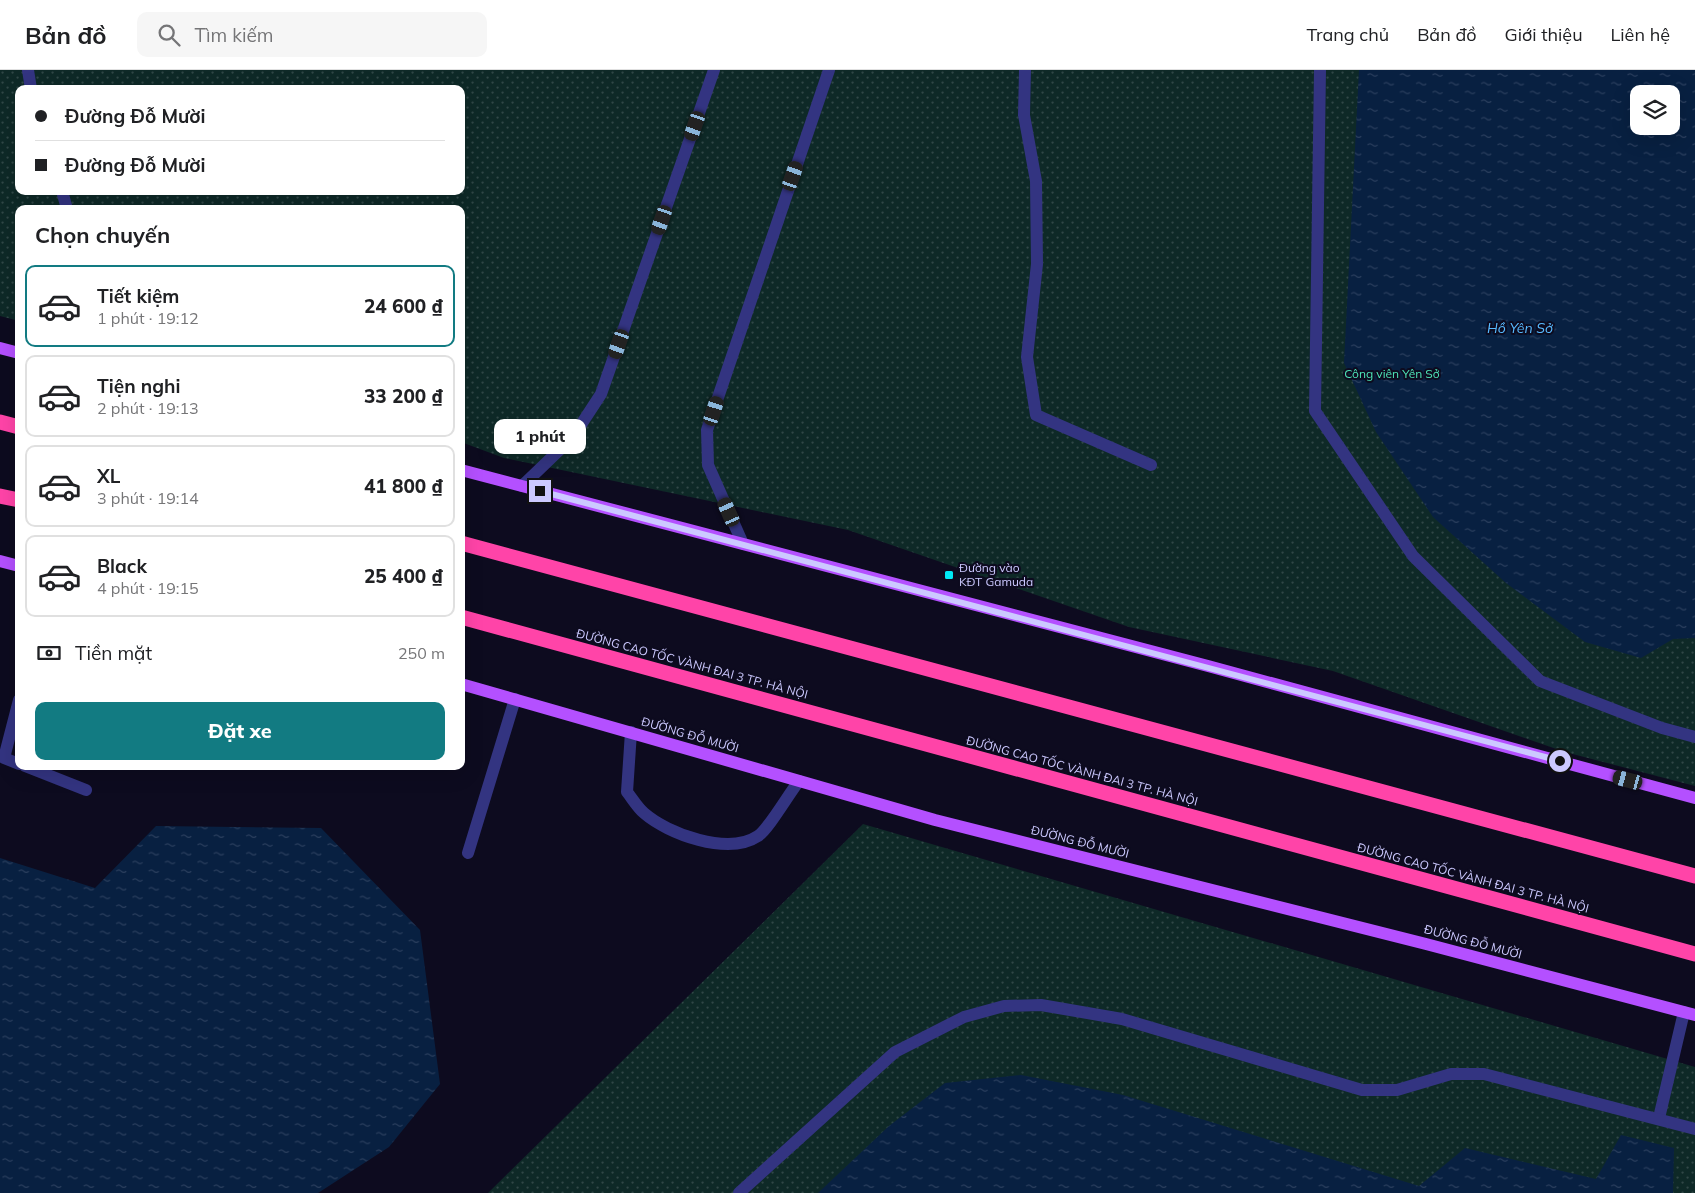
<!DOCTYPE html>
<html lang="vi">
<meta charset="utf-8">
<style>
:root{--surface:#fff;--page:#f6f6f6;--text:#202124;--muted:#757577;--line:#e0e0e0;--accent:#127b82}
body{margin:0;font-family:Mulish,sans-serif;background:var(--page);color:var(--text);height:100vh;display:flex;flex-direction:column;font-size:19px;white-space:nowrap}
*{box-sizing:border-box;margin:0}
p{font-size:16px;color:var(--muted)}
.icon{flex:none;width:28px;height:28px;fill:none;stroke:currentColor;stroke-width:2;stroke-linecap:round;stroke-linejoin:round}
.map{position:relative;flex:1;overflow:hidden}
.details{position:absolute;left:15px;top:135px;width:450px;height:565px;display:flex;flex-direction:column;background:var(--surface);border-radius:10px;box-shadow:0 5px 20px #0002}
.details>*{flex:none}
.guide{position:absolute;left:15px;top:15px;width:450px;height:110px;border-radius:10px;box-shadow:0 5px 20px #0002;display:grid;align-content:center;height:110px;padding:0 20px;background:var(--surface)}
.controls{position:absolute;left:1630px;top:15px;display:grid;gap:10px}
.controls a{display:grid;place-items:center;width:50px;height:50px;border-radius:10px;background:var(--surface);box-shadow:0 5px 20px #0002;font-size:25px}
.end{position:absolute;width:22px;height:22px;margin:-11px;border:6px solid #ccc9ff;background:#111;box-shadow:0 0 0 2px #111}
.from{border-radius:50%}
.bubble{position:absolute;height:35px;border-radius:10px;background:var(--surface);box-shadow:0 5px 20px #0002;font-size:16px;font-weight:800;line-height:35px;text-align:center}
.car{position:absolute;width:15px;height:30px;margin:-15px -8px;border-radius:6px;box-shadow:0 0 4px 1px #0007;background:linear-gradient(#222 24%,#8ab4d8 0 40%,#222 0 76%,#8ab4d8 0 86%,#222 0)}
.guide b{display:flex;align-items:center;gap:18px;height:48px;font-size:19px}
.guide b+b{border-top:1px solid var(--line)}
.guide i{width:12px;height:12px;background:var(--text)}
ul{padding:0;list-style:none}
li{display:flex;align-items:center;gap:15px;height:82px;margin:0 10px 8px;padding:0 10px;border:2px solid var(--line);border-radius:10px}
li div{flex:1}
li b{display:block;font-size:19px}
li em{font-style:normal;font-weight:800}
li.selected{border-color:var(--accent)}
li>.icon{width:45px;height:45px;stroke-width:1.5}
h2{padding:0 20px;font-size:22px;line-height:60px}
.pay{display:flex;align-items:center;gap:12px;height:55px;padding:0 20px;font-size:19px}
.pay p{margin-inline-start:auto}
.primary-button{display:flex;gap:10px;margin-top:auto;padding:10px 20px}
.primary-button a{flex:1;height:58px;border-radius:10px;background:var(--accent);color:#fff;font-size:20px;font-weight:800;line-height:58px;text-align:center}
header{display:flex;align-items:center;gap:30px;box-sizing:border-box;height:70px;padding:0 25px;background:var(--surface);border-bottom:1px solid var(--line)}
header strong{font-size:24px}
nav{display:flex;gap:28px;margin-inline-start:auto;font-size:18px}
.search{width:350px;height:45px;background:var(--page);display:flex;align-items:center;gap:12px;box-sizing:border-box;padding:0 18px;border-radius:10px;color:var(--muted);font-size:19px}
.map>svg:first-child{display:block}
</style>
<header>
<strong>Bản đồ</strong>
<div class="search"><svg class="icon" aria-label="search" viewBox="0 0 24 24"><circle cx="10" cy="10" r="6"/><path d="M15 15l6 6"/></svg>Tìm kiếm</div>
<nav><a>Trang chủ</a><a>Bản đồ</a><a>Giới thiệu</a><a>Liên hệ</a></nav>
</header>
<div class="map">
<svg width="1695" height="1123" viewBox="0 0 1695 1123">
<defs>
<pattern id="park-dots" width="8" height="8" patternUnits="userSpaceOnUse" patternTransform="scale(1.25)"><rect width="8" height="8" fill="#0e2927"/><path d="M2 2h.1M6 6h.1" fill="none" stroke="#304747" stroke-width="1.8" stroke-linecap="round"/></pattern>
<pattern id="water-ripples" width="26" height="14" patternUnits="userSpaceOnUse" patternTransform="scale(1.25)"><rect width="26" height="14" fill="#082041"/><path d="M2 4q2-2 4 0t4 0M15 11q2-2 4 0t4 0" fill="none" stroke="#2b3f5e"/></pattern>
</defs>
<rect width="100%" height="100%" fill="#0d0b1f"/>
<g fill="url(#park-dots)" fill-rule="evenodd">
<path d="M0,0H1695V716L1565,682L1333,601L1129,557L848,460L504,388L461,372V139H19V251L0,246ZM19,19H461V121H19ZM1639,24H1671V56H1639Z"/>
<path d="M863,754L1695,997V1123H488Z"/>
</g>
<g fill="url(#water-ripples)" fill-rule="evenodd">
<path d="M1359,0H1695V568L1673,569L1641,588L1585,572L1506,513L1433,447L1376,362L1344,293ZM1639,24H1671V56H1639Z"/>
<path d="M156,756L321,758L420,860L440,1014L389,1077L318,1123H0V788L95,818Z"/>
<path d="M1021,1005L1123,1025L1419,1116L1465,1078L1596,1109L1621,1065L1674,1078L1673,1123H818L889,1056L945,1013Z"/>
</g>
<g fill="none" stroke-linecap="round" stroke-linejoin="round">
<g stroke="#333481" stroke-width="12">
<path d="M28,0L31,19"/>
<path d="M1025,0L1024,45L1036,111L1037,194L1027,287L1036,345L1151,395"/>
<path d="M1320,0L1315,341L1413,486L1540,611L1662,658L1695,667"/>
<path d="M62,121L67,139"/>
<path d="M19,630L4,688L19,694"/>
<path d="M631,662L627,722C632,728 637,737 644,743C668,764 728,786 758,766C768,760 790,722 799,711"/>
<path d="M25,696L86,720"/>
<path d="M468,783L515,629"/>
<path d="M1659,1048L1684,942"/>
<path d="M739,1123L895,982L964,947L1004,936L1041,935L1122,949L1362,1020H1397L1451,1004H1484L1695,1059"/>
</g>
<g stroke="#333481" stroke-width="12">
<path d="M522,416L573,367L601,324L714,0"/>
<path d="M743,474L708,395L707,360L829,0"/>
</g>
<g stroke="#b450ff" stroke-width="12">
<path d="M0,278L19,283"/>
<path d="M461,400L1208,596L1695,728"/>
<path d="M0,491L19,496"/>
<path d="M461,614L935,750L1426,874L1695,945"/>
</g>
<g stroke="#ff44a8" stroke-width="15">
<path d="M0,352L19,357"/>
<path d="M0,426L19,430"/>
<path d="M461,473L1695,806"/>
<path d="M461,547L1695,884"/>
</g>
</g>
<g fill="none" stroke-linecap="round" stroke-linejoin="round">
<path stroke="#ccc9ff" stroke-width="6" d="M540,421L1560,691"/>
</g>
<rect fill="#00e8f4" stroke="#0d0b1f" stroke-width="2" x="944" y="500" width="10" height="10" rx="2.5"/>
<g text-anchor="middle" stroke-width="4" stroke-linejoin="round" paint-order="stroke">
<g font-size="12" fill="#4ee5b8" stroke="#0d0b1f">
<text x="1392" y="308">Công viên Yên Sở</text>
</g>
<g font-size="12" fill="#ccc9ff" stroke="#0d0b1f" text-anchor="start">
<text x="959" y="502">Đường vào<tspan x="959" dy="14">KĐT Gamuda</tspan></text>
</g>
<g font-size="12" fill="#ccc9ff" stroke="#0d0b1f">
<text transform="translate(692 594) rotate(15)" y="4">ĐƯỜNG CAO TỐC VÀNH ĐAI 3 TP. HÀ NỘI</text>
<text transform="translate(690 665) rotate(16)" y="4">ĐƯỜNG ĐỖ MƯỜI</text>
<text transform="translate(1082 701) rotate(15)" y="4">ĐƯỜNG CAO TỐC VÀNH ĐAI 3 TP. HÀ NỘI</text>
<text transform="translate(1080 772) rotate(14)" y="4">ĐƯỜNG ĐỖ MƯỜI</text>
<text transform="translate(1473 808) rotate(15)" y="4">ĐƯỜNG CAO TỐC VÀNH ĐAI 3 TP. HÀ NỘI</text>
<text transform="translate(1473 872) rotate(15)" y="4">ĐƯỜNG ĐỖ MƯỜI</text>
</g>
<g font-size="14" font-style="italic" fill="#57baff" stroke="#0d0b1f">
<text x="1520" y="263">Hồ Yên Sở</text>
</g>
</g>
</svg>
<div class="controls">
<a><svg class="icon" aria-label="layers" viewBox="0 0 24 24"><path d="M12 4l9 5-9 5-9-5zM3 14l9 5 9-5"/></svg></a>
</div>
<i class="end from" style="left:1560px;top:691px"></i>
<i class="end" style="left:540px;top:421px"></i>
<div class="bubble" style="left:494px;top:349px;width:92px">1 phút</div>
<i class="car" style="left:695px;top:56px;rotate:199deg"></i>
<i class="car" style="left:793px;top:106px;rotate:19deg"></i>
<i class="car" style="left:662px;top:150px;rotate:199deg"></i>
<i class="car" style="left:619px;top:274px;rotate:199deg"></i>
<i class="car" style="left:714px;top:341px;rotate:18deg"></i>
<i class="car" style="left:729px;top:442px;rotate:336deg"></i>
<i class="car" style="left:1628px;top:710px;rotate:285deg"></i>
<div class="guide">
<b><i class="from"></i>Đường Đỗ Mười</b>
<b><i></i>Đường Đỗ Mười</b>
</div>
<section class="details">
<h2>Chọn chuyến</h2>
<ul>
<li class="selected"><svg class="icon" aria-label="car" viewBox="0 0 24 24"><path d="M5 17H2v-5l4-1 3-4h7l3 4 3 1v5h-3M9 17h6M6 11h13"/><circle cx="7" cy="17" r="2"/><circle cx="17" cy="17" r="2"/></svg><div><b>Tiết kiệm</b><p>1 phút · 19:12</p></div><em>24 600 ₫</em></li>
<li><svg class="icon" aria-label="car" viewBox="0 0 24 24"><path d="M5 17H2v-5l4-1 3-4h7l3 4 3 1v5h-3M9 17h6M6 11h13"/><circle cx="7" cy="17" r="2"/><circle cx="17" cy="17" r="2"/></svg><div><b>Tiện nghi</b><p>2 phút · 19:13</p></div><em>33 200 ₫</em></li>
<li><svg class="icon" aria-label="car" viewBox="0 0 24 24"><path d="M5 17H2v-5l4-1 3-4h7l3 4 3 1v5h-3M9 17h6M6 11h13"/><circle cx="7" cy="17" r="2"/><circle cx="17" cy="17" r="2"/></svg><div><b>XL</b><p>3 phút · 19:14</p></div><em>41 800 ₫</em></li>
<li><svg class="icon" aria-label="car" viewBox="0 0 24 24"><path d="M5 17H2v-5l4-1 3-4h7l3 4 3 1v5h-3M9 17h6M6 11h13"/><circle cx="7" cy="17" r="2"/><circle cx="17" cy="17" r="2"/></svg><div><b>Black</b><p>4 phút · 19:15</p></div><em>25 400 ₫</em></li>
</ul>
<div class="pay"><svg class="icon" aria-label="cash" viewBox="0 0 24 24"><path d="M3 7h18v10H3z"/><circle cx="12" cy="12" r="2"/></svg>Tiền mặt<p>250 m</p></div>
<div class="primary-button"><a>Đặt xe</a></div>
</section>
</div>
